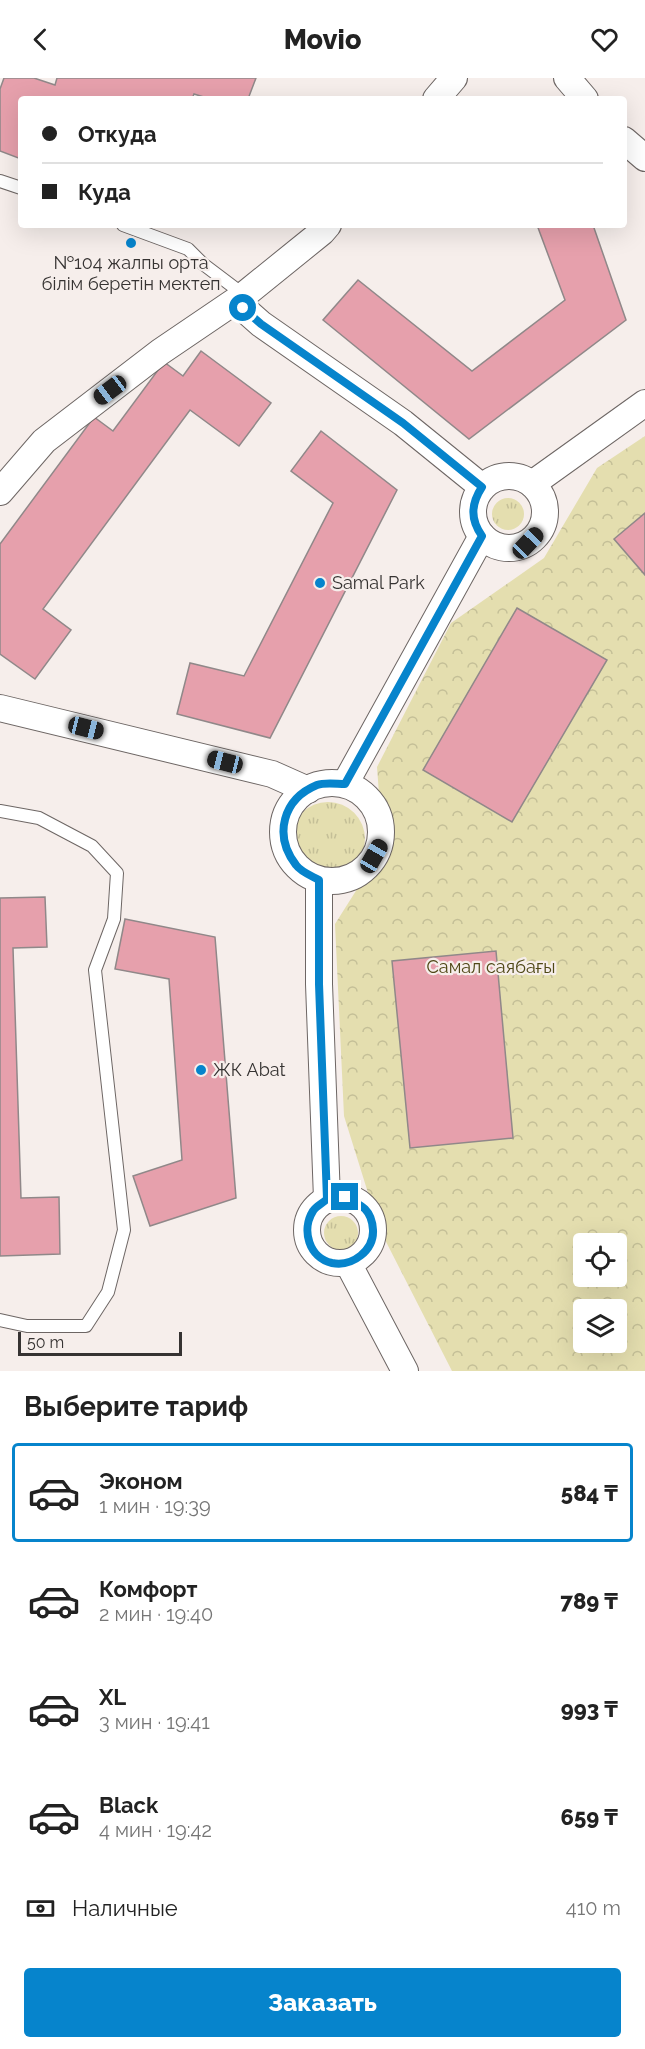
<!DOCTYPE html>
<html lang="ru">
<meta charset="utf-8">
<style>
:root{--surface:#fff;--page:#f6f6f6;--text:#222;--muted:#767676;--line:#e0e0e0;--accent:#0684cc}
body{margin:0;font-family:Raleway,sans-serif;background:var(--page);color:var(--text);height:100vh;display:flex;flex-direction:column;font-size:22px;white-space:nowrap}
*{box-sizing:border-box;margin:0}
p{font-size:20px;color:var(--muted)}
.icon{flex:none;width:33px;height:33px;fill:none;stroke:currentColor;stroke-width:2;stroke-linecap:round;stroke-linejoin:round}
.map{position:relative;height:1293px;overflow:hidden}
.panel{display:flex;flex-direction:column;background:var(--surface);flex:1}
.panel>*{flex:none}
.hud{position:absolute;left:18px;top:18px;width:609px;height:132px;border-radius:6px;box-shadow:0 6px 24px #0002;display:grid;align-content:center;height:132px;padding:0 24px;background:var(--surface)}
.fabs{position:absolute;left:573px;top:1155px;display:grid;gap:12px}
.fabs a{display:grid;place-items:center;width:54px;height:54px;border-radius:6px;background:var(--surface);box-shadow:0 6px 24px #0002;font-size:30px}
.scale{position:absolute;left:18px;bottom:15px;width:164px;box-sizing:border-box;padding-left:6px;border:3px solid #363332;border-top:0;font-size:16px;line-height:21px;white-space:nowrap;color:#363332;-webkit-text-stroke:4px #f6eeeb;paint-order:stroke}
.end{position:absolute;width:27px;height:27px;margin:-14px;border:8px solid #0684cc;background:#fff;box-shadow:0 0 0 3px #fff}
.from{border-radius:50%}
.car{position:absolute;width:18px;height:36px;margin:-18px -9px;border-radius:8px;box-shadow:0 0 4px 2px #0007;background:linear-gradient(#222 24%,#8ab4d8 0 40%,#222 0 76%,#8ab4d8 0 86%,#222 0)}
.hud b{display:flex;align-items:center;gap:21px;height:57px;font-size:22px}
.hud b+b{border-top:2px solid var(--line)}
.hud i{width:15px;height:15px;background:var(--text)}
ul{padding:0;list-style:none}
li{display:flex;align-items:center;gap:18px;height:99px;margin:0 12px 9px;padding:0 12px;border:3px solid transparent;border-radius:6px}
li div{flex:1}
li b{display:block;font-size:22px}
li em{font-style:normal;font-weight:800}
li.on{border-color:var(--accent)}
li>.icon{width:54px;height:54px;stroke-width:1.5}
h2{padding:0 24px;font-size:27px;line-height:72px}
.pay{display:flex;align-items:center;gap:15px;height:66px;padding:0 24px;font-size:22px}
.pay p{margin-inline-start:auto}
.action{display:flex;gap:12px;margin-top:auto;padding:12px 24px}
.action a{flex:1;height:69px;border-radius:6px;background:var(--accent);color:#fff;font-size:24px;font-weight:800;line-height:69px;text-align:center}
header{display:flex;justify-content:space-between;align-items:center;height:78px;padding:0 24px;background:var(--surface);font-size:27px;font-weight:800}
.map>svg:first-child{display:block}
</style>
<header><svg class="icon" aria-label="back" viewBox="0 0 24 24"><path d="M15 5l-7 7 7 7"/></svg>Movio<svg class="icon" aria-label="heart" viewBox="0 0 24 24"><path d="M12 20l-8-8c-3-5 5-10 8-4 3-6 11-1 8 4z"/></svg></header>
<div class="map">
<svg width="645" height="1293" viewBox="0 0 645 1293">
<defs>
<pattern id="grass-tufts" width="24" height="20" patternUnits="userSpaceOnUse" patternTransform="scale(1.5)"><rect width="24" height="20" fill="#e4deaf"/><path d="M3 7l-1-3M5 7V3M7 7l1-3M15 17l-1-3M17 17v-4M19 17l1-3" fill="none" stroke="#c4bf97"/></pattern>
<pattern id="forest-crowns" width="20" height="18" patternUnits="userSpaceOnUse" patternTransform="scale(1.5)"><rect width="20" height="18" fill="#e4deaf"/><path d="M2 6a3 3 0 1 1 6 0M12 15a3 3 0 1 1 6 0" fill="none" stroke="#c4bf97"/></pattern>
</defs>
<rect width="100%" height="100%" fill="#f6eeeb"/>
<g fill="url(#grass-tufts)">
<circle cx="508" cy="436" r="16"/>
<circle cx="328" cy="761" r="37"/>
<circle cx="341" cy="1155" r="17"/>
</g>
<path fill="url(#forest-crowns)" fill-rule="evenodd" d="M645,358V1293H452L379,1150L344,1038L335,846L383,770L377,689L451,545L544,480L597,390ZM584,1166H616V1198H584ZM584,1232H616V1264H584Z"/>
<g fill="#e6a0ac" stroke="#908889" stroke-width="1.5">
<path d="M4,0H34L55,7L57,0H256L248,21H210L194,16L192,21H93L87,19L86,21H21V81L0,73V11Z"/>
<path d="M537,147H593L626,242L469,361L323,242L358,202L472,293L565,222Z"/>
<path d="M201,273L271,325L239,368L190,332L43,531L71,552L35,601L0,576V466L94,339L113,353L164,284L183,298Z"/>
<path d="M321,353L397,412L270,660L177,636L190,585L244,598L333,425L291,393Z"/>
<path d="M645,435V497L614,461Z"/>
<path d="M517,530L607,582L512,744L423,692Z"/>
<path d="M45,819L47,869L13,870L21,1120L59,1119L60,1176L0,1178V820Z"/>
<path d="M125,841L215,859L236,1120L150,1148L133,1098L182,1082L169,901L115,891Z"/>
<path d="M496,873L513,1060L410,1070L392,883Z"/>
</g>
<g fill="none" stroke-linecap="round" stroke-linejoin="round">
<defs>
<g id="lane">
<path d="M0,103L21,110"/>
<path d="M123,147L188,171L203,186L244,217"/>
<path d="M0,733L39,740L92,768L117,795L114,841L95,892L124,1152L108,1214L86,1248H27L0,1242"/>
</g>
<g id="street">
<path d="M567,0L585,21"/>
<path d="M436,21L454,0"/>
<path d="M624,62L645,80"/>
<path d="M244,217L243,230L261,246L403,345L482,409"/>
<circle cx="509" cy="434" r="36"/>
<path d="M532,406L645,325"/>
<path d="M0,414L44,363L160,274L244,217L322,154L328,147"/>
<path d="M0,630L272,696L308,712"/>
<circle cx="332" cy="754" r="49"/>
<path d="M345,706L482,458"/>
<path d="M319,802V906L327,1121"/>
<circle cx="340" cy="1152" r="33"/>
<path d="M348,1185L405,1293"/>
</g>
</defs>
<use href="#lane" stroke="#6d6664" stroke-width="14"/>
<use href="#street" stroke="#6d6664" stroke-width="28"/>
<use href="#lane" stroke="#fff" stroke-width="12"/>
<use href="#street" stroke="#fff" stroke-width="26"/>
</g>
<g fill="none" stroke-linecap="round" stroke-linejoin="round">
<path stroke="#0684cc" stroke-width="8" d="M243,230L261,246L403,345L482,409C471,426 470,441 482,458L345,706C337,706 325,704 317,707C283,721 273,757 296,787C301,794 312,798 319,802V906L327,1121C323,1125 316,1128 313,1133C301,1152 309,1180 332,1185C353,1189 374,1172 373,1152C372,1132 362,1127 345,1119"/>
</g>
<g fill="#0684cc" stroke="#f6eeeb" stroke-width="2">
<circle cx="131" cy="165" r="6"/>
<circle cx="320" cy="505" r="6"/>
<circle cx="201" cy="992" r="6"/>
</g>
<g text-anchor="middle" stroke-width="4.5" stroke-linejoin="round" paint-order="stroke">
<g font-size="18" fill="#363332" stroke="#f6eeeb" text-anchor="start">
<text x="131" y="191" text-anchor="middle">№104 жалпы орта<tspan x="131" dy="21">білім беретін мектеп</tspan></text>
<text x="332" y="511">Samal Park</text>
<text x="213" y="998">ЖК Abat</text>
</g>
<g font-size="18" fill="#4f4816" stroke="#f6eeeb">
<text x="491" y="895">Самал саябағы</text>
</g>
</g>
</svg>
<div class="fabs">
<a><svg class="icon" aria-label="locate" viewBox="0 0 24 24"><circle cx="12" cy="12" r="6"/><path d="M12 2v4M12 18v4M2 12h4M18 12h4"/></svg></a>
<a><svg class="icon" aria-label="layers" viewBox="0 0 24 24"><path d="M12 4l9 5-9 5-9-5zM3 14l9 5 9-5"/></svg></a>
</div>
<div class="scale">50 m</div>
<i class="end from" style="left:243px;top:230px"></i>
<i class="end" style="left:345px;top:1119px"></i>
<i class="car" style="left:110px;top:312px;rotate:233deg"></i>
<i class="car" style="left:528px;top:465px;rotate:44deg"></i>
<i class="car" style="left:86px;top:650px;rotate:104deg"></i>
<i class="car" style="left:225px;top:684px;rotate:284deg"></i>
<i class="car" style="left:374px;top:778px;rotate:30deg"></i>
<div class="hud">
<b><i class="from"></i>Откуда</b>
<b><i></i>Куда</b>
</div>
</div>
<section class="panel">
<h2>Выберите тариф</h2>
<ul>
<li class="on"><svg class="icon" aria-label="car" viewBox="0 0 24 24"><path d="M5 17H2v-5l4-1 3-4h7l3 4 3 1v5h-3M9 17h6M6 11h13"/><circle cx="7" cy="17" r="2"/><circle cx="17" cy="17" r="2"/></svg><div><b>Эконом</b><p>1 мин · 19:39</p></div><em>584 ₸</em></li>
<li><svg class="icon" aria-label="car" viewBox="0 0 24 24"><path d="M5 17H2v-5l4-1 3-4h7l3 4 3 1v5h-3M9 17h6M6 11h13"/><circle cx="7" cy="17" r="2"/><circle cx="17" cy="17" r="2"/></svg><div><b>Комфорт</b><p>2 мин · 19:40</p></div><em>789 ₸</em></li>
<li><svg class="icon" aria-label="car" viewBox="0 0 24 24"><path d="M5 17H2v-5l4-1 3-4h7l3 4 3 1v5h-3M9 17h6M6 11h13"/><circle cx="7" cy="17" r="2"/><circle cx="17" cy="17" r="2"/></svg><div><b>XL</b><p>3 мин · 19:41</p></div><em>993 ₸</em></li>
<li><svg class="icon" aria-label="car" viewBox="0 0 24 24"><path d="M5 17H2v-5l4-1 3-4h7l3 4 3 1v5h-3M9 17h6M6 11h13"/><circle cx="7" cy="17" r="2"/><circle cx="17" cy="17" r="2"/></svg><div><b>Black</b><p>4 мин · 19:42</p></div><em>659 ₸</em></li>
</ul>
<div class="pay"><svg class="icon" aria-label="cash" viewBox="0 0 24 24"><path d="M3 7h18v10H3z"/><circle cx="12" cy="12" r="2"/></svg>Наличные<p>410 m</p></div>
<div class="action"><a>Заказать</a></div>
</section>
